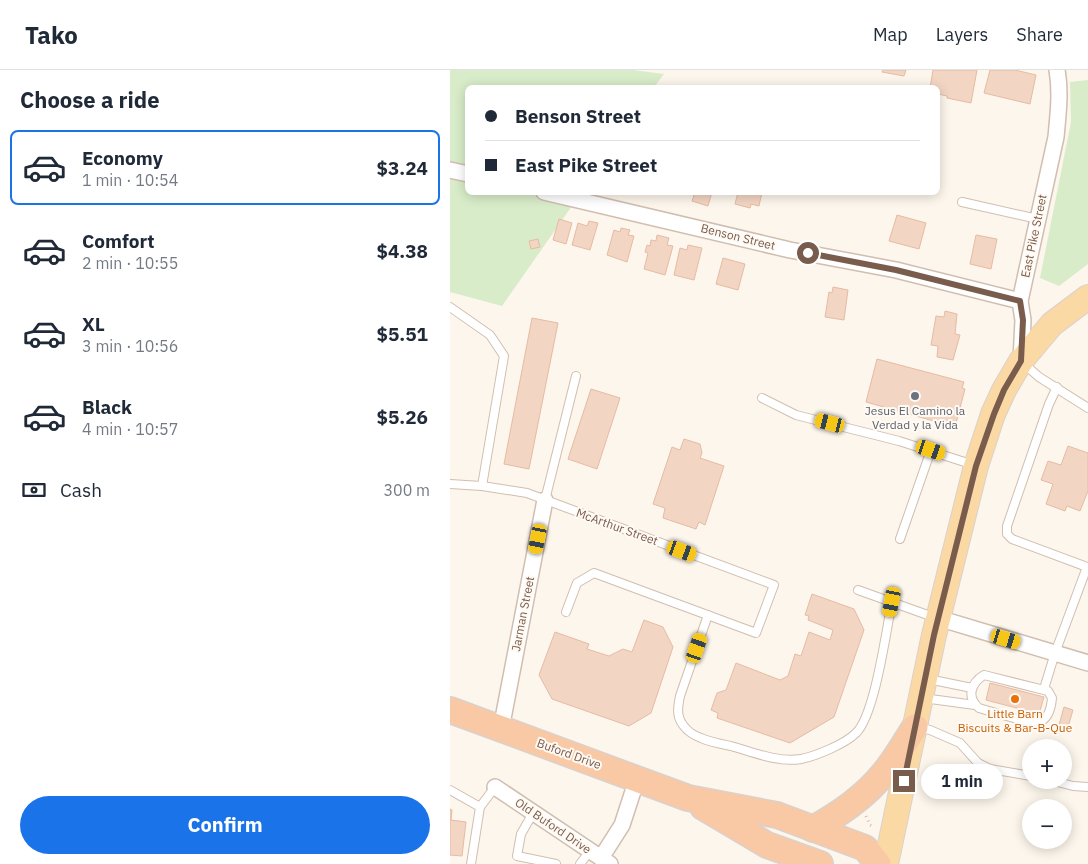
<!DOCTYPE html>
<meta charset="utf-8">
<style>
:root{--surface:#fff;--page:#f6f6f7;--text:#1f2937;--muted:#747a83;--line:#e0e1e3;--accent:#1a73e8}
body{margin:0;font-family:"IBM Plex Sans",sans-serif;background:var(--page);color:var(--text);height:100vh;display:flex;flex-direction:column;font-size:19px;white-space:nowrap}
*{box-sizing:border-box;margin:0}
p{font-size:16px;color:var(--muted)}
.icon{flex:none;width:28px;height:28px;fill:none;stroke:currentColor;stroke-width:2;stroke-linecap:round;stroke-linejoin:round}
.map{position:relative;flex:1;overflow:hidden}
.drawer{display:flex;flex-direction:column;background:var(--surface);width:450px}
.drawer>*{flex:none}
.guide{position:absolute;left:15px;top:15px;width:475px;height:110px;border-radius:8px;box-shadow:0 2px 12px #0003;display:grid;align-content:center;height:110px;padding:0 20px;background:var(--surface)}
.tools{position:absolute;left:572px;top:669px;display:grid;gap:10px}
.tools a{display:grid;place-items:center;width:50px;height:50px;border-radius:50%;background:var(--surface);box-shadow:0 2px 12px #0003;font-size:25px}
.end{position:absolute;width:22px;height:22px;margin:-11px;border:6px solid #7a5c4d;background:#fff;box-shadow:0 0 0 2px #fff}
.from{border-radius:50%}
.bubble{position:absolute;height:35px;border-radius:18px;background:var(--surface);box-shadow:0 2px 12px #0003;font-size:16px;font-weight:700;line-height:35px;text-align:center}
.car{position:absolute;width:15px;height:30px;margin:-15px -8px;border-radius:6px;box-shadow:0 0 4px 1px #0007;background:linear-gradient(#f5c518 24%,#345 0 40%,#f5c518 0 76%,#345 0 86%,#f5c518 0)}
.guide b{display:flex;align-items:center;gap:18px;height:48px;font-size:19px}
.guide b+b{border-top:1px solid var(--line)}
.guide i{width:12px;height:12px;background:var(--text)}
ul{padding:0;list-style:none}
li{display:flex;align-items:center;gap:15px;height:75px;margin:0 10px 8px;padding:0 10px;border:2px solid transparent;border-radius:8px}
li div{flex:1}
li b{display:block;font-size:19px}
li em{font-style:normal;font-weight:700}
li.on{border-color:var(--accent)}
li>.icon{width:45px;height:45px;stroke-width:1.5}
h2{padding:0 20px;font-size:22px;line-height:60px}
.pay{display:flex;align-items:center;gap:12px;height:55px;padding:0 20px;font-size:19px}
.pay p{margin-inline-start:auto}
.cta{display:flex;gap:10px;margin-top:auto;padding:10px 20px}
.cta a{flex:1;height:58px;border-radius:30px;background:var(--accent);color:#fff;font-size:20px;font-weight:700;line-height:58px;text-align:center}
header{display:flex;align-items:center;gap:30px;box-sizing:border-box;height:70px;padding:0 25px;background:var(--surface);border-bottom:1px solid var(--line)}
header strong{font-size:24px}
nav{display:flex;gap:28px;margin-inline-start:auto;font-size:18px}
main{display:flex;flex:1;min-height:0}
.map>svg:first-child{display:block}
</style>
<header>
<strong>Tako</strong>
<nav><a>Map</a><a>Layers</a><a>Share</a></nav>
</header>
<main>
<section class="drawer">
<h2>Choose a ride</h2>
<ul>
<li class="on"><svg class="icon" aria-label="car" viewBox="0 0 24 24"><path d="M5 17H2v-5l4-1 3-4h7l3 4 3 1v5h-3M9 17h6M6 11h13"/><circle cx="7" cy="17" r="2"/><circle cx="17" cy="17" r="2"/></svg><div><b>Economy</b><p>1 min · 10:54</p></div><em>$3.24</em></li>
<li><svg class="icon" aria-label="car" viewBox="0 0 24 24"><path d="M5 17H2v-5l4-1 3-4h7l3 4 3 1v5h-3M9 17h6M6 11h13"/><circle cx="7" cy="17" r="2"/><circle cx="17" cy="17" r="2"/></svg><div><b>Comfort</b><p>2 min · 10:55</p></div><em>$4.38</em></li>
<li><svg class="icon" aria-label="car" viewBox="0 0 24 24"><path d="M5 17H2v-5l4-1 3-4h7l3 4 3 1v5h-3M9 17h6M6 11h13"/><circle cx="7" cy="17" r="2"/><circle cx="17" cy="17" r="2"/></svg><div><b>XL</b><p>3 min · 10:56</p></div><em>$5.51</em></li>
<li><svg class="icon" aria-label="car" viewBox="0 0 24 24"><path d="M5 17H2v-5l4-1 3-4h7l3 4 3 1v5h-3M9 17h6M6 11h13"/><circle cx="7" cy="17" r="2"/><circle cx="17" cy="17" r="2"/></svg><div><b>Black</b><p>4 min · 10:57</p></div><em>$5.26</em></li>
</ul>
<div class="pay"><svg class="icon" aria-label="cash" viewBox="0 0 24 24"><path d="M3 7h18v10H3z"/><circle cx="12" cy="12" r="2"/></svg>Cash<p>300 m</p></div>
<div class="cta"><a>Confirm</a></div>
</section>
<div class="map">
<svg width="638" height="794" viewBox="0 0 638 794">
<rect width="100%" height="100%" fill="#fdf6ec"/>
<g fill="#d8ecc9">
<path d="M0,0H183L214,4L204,17L18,18V122L131,123L52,236L0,222Z"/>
<path d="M638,10V194L609,216L590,208L621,52L620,12Z"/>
</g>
<g fill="#f3d5c3" stroke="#e6bba3">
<path d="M433,0H456L454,6L432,2Z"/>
<path d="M483,0H527L521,33L497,28V26L488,24V18H480Z"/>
<path d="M540,0H565L586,5L580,34L534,23Z"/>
<path d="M245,122H262L258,136L242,131Z"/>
<path d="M288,122H312L309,136L301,134L300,138L285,134Z"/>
<path d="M447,145L476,153L469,179L439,171Z"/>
<path d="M109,149L122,153L116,174L103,170Z"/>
<path d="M139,151L148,153L140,180L122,175L128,153L137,156Z"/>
<path d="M171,158L180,160L178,165L184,166L177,192L157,185L164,160L170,162Z"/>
<path d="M207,165L219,168L217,175L223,176L215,205L194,199L198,183L195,182L197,175L200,176L201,170L206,171Z"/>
<path d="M526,165L547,169L541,199L520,194Z"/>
<path d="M88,169L90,177L81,179L79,171Z"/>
<path d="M238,175L252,178L244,210L224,205L230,178L237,180Z"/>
<path d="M273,188L295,194L288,220L266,214Z"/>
<path d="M383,217L398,220L394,250L375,247L379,222L382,223Z"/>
<path d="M495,241L507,244L505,264L510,265L503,290L487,287L488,276L481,275L486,246L494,247Z"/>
<path d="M82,248L108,253L79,399L54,394Z"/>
<path d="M427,289L514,312L512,318L515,319L505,357L416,332Z"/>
<path d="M141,319L170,328L147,399L118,389Z"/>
<path d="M234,369L250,374L252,383L250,388L274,396L255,455L249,452L246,459L213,448L215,438L203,434L222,377L230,380Z"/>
<path d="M618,376L638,383V421L630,441L617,436L615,441L596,434L603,414L591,410L598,391L611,395Z"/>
<path d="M362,524L404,539L414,560L384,647L340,673L267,648L268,643L261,640L267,623L276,620L286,593L330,610L338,606L345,584L351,586L359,562L380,570L383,560L358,550L359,546L355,545Z"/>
<path d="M194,550L213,557L223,577L201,643L179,656L102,629L89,605L105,562L139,574L137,579L159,586L173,579L182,582Z"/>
<path d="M540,613L594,627L589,644L536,630Z"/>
<path d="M614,637L623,640L618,657L609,655Z"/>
<path d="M0,739L2,740L1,750L16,752L12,786L0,785Z"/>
</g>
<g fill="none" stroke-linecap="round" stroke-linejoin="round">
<defs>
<g id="service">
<path d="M512,132L588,149"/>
<path d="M0,237L40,265L54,286L32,416"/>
<path d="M572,292L589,307L638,338"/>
<path d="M312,328L346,345L449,371L524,395"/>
<path d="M0,414L32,416L77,423L324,515L306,563L144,503L127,513L116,542"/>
<path d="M95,430L126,306"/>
<path d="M450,469L481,380"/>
<path d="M408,520L486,548"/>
<path d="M258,545L230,626C228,636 226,646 233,655C237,661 245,666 251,668C260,672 271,674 281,676C302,682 329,693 351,689C366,686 395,674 406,663C425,645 436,561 442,532"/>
<path d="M534,605L598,621L602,628C599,660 583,653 560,647C549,644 539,641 529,638C516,627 521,613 534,605Z"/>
<path d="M478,609L522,618"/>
<path d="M594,619L605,583L637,497L562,469L557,464V456L599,334L607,317"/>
<path d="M473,628L525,635"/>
<path d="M467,657L480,660L510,673L528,693L540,699L581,706"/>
<path d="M600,710L623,716L638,717"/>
<path d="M0,720L30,737"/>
<path d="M83,743L71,764L67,786L106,794"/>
<path d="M21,794L30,737L45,717"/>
<path d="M130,794L140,781"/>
</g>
<g id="minor">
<path d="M0,100L18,104"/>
<path d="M94,122L340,180L446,200L570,231"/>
<path d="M571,290L573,250L570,231L606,67C608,45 611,22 607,0"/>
<path d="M488,548L638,593"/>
<path d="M51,659L95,430"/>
<path d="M45,717L160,794"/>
<path d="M151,788L172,755L187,709"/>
</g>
<path id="primary" d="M436,794L484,565L526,396L543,344L554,320L571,291L602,254L638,227"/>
<g id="trunk">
<path d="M0,640L238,728L327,745L415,778L428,794"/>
<path d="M253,737L317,775L370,794"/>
<path d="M363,759C389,744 415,727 434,703C446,689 455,672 465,657"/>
</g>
</defs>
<use href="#service" stroke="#d1beb0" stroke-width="10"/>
<use href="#minor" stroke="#d1beb0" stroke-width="18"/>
<use href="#primary" stroke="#dad1cd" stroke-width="26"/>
<use href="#trunk" stroke="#dad1cd" stroke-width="28"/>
<path stroke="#d9b8a5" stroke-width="3" stroke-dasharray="1 4" stroke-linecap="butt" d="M416,746L420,755L424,757"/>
<use href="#service" stroke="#fff" stroke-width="8"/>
<use href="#minor" stroke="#fff" stroke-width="15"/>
<use href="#primary" stroke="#fbd9a5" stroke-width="24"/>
<use href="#trunk" stroke="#f9c8a4" stroke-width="25"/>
</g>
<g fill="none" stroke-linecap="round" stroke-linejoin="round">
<path stroke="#7a5c4d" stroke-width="6" d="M358,183L446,200L570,231L573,250L571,291L554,320L544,344L526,396L484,565L454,711"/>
</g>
<circle fill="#6b7280" stroke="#fffaf3" stroke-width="2" cx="465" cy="326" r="5"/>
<circle fill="#e8710a" stroke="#fffaf3" stroke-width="2" cx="565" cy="629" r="5"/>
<g text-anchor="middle" stroke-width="4" stroke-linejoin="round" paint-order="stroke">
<g font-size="12" fill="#7a5c4d" stroke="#fffaf3">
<text transform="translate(584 166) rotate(-78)" y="4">East Pike Street</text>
<text transform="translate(288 167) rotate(14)" y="4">Benson Street</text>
<text transform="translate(167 457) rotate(20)" y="4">McArthur Street</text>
<text transform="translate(73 544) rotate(-79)" y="4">Jarman Street</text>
<text transform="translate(119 684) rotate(20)" y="4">Buford Drive</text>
<text transform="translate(103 756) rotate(34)" y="4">Old Buford Drive</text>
</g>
<g font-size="12" fill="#5b616d" stroke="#fffaf3">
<text x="465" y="345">Jesus El Camino la<tspan x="465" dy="14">Verdad y la Vida</tspan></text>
</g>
<g font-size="12" fill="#c56008" stroke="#fffaf3">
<text x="565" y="648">Little Barn<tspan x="565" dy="14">Biscuits &amp; Bar-B-Que</tspan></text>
</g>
</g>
</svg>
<div class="tools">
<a>+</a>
<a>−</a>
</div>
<i class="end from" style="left:358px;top:183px"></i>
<i class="end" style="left:454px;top:711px"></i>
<div class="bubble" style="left:471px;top:694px;width:82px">1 min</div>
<i class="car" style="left:380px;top:353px;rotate:284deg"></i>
<i class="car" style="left:481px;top:380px;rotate:109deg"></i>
<i class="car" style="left:88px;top:469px;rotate:191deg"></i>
<i class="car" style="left:232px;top:481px;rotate:110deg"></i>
<i class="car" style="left:442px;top:532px;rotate:191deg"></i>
<i class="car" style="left:556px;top:569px;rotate:107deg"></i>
<i class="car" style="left:247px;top:578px;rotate:19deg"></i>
<div class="guide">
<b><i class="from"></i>Benson Street</b>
<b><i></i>East Pike Street</b>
</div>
</div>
</main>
